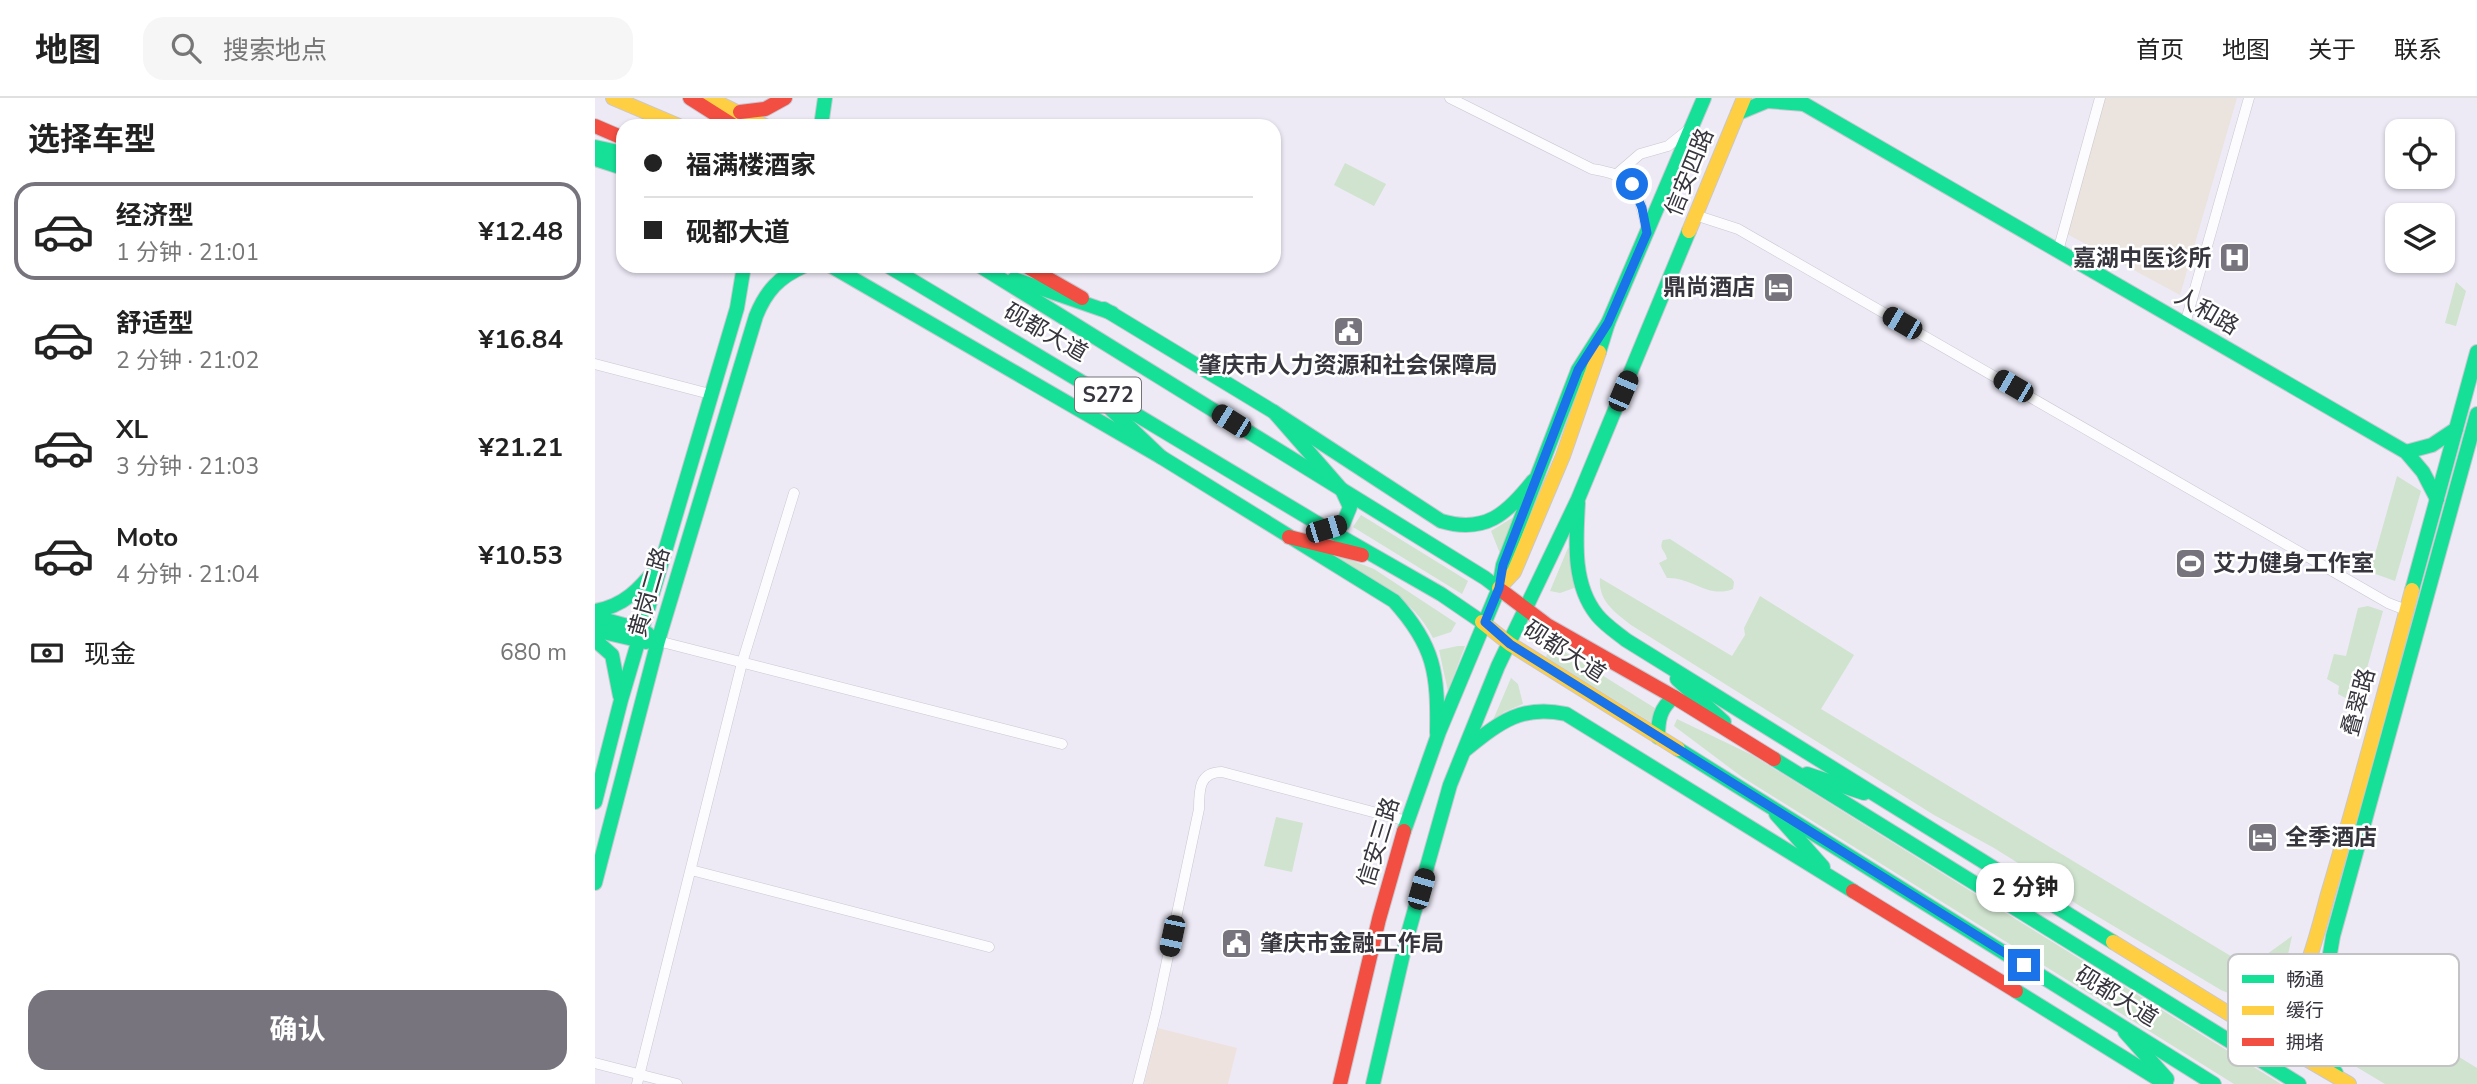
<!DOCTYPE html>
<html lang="zh">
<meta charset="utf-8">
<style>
:root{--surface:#fff;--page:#f6f6f6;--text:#222;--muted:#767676;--line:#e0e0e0;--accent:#77747e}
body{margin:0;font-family:"Nunito Sans","Noto Sans SC",sans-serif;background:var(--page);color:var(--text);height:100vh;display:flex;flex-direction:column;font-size:26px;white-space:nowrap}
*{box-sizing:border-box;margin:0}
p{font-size:23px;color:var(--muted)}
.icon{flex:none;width:38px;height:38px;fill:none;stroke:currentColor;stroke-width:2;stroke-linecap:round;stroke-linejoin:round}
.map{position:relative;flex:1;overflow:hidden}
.details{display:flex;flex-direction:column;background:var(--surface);width:595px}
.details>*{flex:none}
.guide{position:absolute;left:21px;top:21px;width:665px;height:154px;border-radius:21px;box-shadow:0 2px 5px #0004;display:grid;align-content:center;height:154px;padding:0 28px;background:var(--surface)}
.buttons{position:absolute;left:1790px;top:21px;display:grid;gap:14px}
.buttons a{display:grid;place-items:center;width:70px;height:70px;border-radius:14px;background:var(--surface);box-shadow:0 2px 5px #0004;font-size:35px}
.end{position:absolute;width:32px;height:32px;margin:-16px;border:9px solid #1a73e8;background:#fff;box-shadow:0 0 0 4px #fff}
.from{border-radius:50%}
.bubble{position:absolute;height:49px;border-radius:21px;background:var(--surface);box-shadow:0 2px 5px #0004;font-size:23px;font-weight:700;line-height:49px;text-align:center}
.car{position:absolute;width:21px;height:42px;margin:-21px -10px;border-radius:9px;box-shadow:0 0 5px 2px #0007;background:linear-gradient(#222 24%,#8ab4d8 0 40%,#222 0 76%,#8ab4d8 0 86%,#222 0)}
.guide b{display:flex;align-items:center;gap:24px;height:66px;font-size:26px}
.guide b+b{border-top:2px solid var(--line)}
.guide i{width:18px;height:18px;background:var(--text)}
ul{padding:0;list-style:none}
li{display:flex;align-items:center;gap:21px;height:98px;margin:0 14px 10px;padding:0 14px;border:4px solid transparent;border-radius:21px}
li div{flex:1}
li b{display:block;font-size:26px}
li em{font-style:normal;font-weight:700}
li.on{border-color:var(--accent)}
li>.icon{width:63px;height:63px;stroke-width:1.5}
h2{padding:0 28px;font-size:32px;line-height:84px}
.pay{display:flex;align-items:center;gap:18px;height:77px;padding:0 28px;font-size:26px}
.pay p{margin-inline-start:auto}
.button{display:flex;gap:14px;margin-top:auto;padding:14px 28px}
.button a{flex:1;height:80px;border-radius:21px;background:var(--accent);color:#fff;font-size:28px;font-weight:700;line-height:80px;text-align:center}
header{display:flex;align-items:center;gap:42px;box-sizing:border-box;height:98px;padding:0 35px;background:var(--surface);border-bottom:2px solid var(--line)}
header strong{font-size:33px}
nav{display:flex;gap:38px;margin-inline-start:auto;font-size:24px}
.search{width:490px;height:63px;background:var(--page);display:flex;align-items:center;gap:18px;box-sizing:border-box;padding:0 24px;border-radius:21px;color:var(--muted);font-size:26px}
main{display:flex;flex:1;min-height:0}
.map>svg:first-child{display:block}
</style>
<header>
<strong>地图</strong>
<div class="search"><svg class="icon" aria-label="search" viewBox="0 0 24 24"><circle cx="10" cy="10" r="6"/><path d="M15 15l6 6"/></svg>搜索地点</div>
<nav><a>首页</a><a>地图</a><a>关于</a><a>联系</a></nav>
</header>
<main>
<section class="details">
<h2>选择车型</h2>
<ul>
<li class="on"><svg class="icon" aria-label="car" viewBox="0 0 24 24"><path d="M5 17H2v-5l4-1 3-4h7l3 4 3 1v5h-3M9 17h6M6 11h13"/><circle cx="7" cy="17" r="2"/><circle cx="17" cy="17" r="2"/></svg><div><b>经济型</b><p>1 分钟 · 21:01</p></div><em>¥12.48</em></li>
<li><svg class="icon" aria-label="car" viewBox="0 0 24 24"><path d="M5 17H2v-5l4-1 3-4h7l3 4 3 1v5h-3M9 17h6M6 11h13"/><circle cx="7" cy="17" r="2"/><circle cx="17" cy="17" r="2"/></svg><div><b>舒适型</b><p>2 分钟 · 21:02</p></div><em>¥16.84</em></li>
<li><svg class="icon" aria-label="car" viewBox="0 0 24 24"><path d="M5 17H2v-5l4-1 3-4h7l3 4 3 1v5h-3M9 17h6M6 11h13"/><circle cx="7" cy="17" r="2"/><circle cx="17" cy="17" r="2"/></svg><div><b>XL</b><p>3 分钟 · 21:03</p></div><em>¥21.21</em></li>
<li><svg class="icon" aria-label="car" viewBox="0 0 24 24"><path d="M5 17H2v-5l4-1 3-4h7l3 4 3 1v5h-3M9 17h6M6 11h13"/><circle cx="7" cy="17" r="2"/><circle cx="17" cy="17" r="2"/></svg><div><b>Moto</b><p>4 分钟 · 21:04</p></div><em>¥10.53</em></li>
</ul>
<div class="pay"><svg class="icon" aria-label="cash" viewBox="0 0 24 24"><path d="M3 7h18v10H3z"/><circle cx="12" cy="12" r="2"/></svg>现金<p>680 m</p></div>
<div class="button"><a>确认</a></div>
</section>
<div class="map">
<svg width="1882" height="986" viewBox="0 0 1882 986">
<rect width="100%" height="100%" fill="#edeaf6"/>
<path fill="#ebe3dd" d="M1510,0H1642L1585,197L1472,136Z"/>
<path fill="#eee2df" d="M563,930L642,950L633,986H549Z"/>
<g fill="#cfe3ce">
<path d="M750,65L791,86L779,108L739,87Z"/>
<path d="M1861,184L1871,193L1861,228L1850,225Z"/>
<path d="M1802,378L1826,393L1800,483L1775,474Z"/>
<path d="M927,414L909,456L904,453L896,433Z"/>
<path d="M766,417L873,483L867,496L758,429Z"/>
<path d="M1075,441L1137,481L1139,484L1138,491C1113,501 1097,479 1072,480L1064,465L1072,461C1071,453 1063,451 1068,442Z"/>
<path d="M973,450L975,451L976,469L982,489L965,495L955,493Z"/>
<path d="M740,456L779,471L861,525L856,534L838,540C819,500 776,481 739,458Z"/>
<path d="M1005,480L1137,558L1150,537L1149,530L1165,498L1259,557L1226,611L1654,869L1697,838L1689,875L1684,883L1676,889L1654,899L1640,898L1626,892L1480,805L1444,778L1399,750L1339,717L1036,527C1020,514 1003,503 1005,480Z"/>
<path d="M1773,508L1788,513L1762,606L1743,596L1744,588L1732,581L1739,556L1751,558L1763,510Z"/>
<path d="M957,546L1063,612L1057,625L951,559Z"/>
<path d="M863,548H870L853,593L844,552Z"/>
<path d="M916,580L923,586L928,606L909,614L898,622Z"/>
<path d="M1082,621L1157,657L1686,986H1639L1147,679L1079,628Z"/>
<path d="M681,719L708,725L697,774L669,768Z"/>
<path d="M1755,892L1882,970V986H1790L1750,962L1742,940Z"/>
</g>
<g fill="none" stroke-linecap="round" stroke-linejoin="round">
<defs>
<g id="street">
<path d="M855,0L997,71C1042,78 1042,91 1052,132"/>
<path d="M1023,75L1045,56L1073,48L1093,32"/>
<path d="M1100,117L1143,131L1793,505L1811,512"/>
<path d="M1463,153L1505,0"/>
<path d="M1590,226L1654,0"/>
<path d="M0,266L115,296"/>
<path d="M63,543L467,646"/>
<path d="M96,772L394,849"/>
<path d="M0,965L82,986"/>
<path d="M42,986L147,565L199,395"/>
<path d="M543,986L561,915L604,711C604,692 604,674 627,674L812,723"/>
</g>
<g id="fast">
<path d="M1203,0L1209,6L1811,354L1828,374L1842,401"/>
<path d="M1143,15L1172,3L1209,6"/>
<path d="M226,28L230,0"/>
<path d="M0,49L28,55"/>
<path d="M0,61L28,70"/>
<path d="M236,168L566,359L799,503C840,548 843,576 842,635"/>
<path d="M293,168L722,425L846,496L887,524"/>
<path d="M385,168L890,480L907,493"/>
<path d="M419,181L517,215"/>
<path d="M509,211L679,314L846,423C890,436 912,416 938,383"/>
<path d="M1004,254L1013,225L1109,0"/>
<path d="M503,299L566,359"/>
<path d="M679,314L747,392L755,409L748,426L731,431"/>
<path d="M1811,354L1837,347L1861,331"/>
<path d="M983,405C981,442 977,486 1002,517C1010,527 1021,534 1031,542L1518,844"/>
<path d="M1817,492L1882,254"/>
<path d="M0,513C29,508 45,491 63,468"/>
<path d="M0,519L47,532L53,536"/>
<path d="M0,532L51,544"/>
<path d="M0,542L17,557L25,598"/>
<path d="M1082,581L1129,624"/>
<path d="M1063,639C1063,622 1065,610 1079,599"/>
<path d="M1083,651L1619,986"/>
<path d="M870,652C904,625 926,606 971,616L1258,793"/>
<path d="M1179,661L1704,986"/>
<path d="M1212,676L1269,695"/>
<path d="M0,704L26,602L142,210L149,168"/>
<path d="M1181,716L1228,769"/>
<path d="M809,733L844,634L904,490L908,467L983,272L1013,225"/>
<path d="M0,785L63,543L161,218C171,193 184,179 209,168"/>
<path d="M1421,893L1571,986"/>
<path d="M1530,934L1572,981"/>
<path d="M1741,975L1732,963L1722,931L1738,838L1882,316"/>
<path d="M778,986L811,843L855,687L903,568L983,401L1094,133"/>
</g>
<g id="slow">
<path d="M18,0L84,28"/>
<path d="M113,0L170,28"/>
<path d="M1094,133L1149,0"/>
<path d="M904,490L919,474L968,358L1004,254"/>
<path d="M887,524L915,546L1083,651"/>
<path d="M1518,844L1641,920L1754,986"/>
<path d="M1644,920C1660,920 1677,922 1689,910C1710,889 1725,825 1733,796C1763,695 1790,594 1817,492"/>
</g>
<g id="jam">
<path d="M95,0L139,28"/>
<path d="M145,14L170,11L190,0"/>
<path d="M0,28L28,40"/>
<path d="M431,168L487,200"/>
<path d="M694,439L767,457"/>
<path d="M907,493L952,527L1079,599L1179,661"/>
<path d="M1258,793L1421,893"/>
<path d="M745,986L784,821L809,733"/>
</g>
</defs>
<use href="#street" stroke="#c9c7d0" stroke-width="11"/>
<use href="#fast" stroke="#c9c7d0" stroke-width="16"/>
<use href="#slow" stroke="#c9c7d0" stroke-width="16"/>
<use href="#jam" stroke="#c9c7d0" stroke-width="16"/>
<use href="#street" stroke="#fcfcfe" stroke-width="10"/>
<use href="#fast" stroke="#16e098" stroke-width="14"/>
<use href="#slow" stroke="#ffcf43" stroke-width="14"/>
<use href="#jam" stroke="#f24e42" stroke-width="14"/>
</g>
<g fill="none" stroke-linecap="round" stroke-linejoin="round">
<path stroke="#1a73e8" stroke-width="9" d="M1037,86L1047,110L1052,135L1013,225L983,272L908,467L904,490L890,524L915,546L1429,867"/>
</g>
<defs>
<symbol id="hospital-square" viewBox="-11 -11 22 22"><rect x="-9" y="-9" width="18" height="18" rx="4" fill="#77747e" stroke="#fff"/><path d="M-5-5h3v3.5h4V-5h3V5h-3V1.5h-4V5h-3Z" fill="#fff"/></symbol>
<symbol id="hotel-square" viewBox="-11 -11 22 22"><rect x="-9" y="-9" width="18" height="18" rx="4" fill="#77747e" stroke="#fff"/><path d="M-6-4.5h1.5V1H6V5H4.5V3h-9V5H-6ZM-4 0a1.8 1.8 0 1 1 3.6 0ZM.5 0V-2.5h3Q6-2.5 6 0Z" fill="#fff"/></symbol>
<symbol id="civic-square" viewBox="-11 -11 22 22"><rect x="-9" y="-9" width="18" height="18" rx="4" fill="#77747e" stroke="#fff"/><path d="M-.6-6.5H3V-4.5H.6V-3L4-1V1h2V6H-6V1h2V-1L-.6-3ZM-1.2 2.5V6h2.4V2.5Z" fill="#fff"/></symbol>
<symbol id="stadium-square" viewBox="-11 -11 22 22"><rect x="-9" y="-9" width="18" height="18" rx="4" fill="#77747e" stroke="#fff"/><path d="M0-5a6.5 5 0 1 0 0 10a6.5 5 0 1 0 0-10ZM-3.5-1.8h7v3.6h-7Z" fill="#fff"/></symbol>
</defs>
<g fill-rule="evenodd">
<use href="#hospital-square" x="1622" y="142" width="35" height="35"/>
<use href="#hotel-square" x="1166" y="172" width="35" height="35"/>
<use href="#civic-square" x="736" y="216" width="35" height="35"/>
<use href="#stadium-square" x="1578" y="448" width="35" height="35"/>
<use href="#hotel-square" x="1650" y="722" width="35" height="35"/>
<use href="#civic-square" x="624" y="828" width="35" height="35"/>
</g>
<g text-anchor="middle" stroke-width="5" stroke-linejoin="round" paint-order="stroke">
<rect fill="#fff" stroke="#737277" stroke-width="2" x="480" y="279.5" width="66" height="35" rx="5"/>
<g font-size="21" font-weight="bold" fill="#37353d">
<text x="513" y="304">S272</text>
</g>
<g font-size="23" fill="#37353d" stroke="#fff">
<text transform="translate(1094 74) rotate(-68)" y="8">信安四路</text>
<text transform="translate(1612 213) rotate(30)" y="8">人和路</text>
<text transform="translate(451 234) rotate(30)" y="8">砚都大道</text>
<text transform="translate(54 494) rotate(-74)" y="8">黄岗二路</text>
<text transform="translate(970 553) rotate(33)" y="8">砚都大道</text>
<text transform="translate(1763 604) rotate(-75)" y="8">叠翠路</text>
<text transform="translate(783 744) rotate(-73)" y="8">信安三路</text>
<text transform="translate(1522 898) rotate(32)" y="8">砚都大道</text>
</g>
<g font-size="23" font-weight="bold" fill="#37353d" stroke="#fff" text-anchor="start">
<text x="1616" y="168" text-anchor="end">嘉湖中医诊所</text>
<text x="1160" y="197" text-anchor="end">鼎尚酒店</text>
<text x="753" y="275" text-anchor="middle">肇庆市人力资源和社会保障局</text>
<text x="1618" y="473">艾力健身工作室</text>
<text x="1690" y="747">全季酒店</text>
<text x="665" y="853">肇庆市金融工作局</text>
</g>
</g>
<rect x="1633" y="856" width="231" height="112" rx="10" fill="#fff" stroke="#c3c2c5" stroke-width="2"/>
<rect x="1647" y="877" width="32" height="8" fill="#16e098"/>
<rect x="1647" y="908" width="32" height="9" fill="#ffcf43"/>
<rect x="1647" y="940" width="32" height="8" fill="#f24e42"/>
<g font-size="19" fill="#37353d">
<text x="1691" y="888">畅通</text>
<text x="1691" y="919">缓行</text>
<text x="1691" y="951">拥堵</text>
</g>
</svg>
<div class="buttons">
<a><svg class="icon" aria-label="locate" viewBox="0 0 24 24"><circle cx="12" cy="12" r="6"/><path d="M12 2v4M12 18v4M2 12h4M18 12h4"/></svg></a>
<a><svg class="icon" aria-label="layers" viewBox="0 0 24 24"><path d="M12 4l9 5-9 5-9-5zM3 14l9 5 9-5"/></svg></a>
</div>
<i class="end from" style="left:1037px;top:86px"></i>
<i class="end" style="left:1429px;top:867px"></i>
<div class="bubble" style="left:1381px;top:765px;width:98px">2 分钟</div>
<i class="car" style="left:1307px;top:225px;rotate:300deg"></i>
<i class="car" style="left:1418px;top:288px;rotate:300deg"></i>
<i class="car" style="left:1028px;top:293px;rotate:23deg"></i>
<i class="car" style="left:636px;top:323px;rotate:302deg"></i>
<i class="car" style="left:731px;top:431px;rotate:73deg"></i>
<i class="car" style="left:826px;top:791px;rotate:16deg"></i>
<i class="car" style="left:577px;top:838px;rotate:192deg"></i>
<div class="guide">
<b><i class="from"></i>福满楼酒家</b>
<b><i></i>砚都大道</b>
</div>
</div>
</main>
